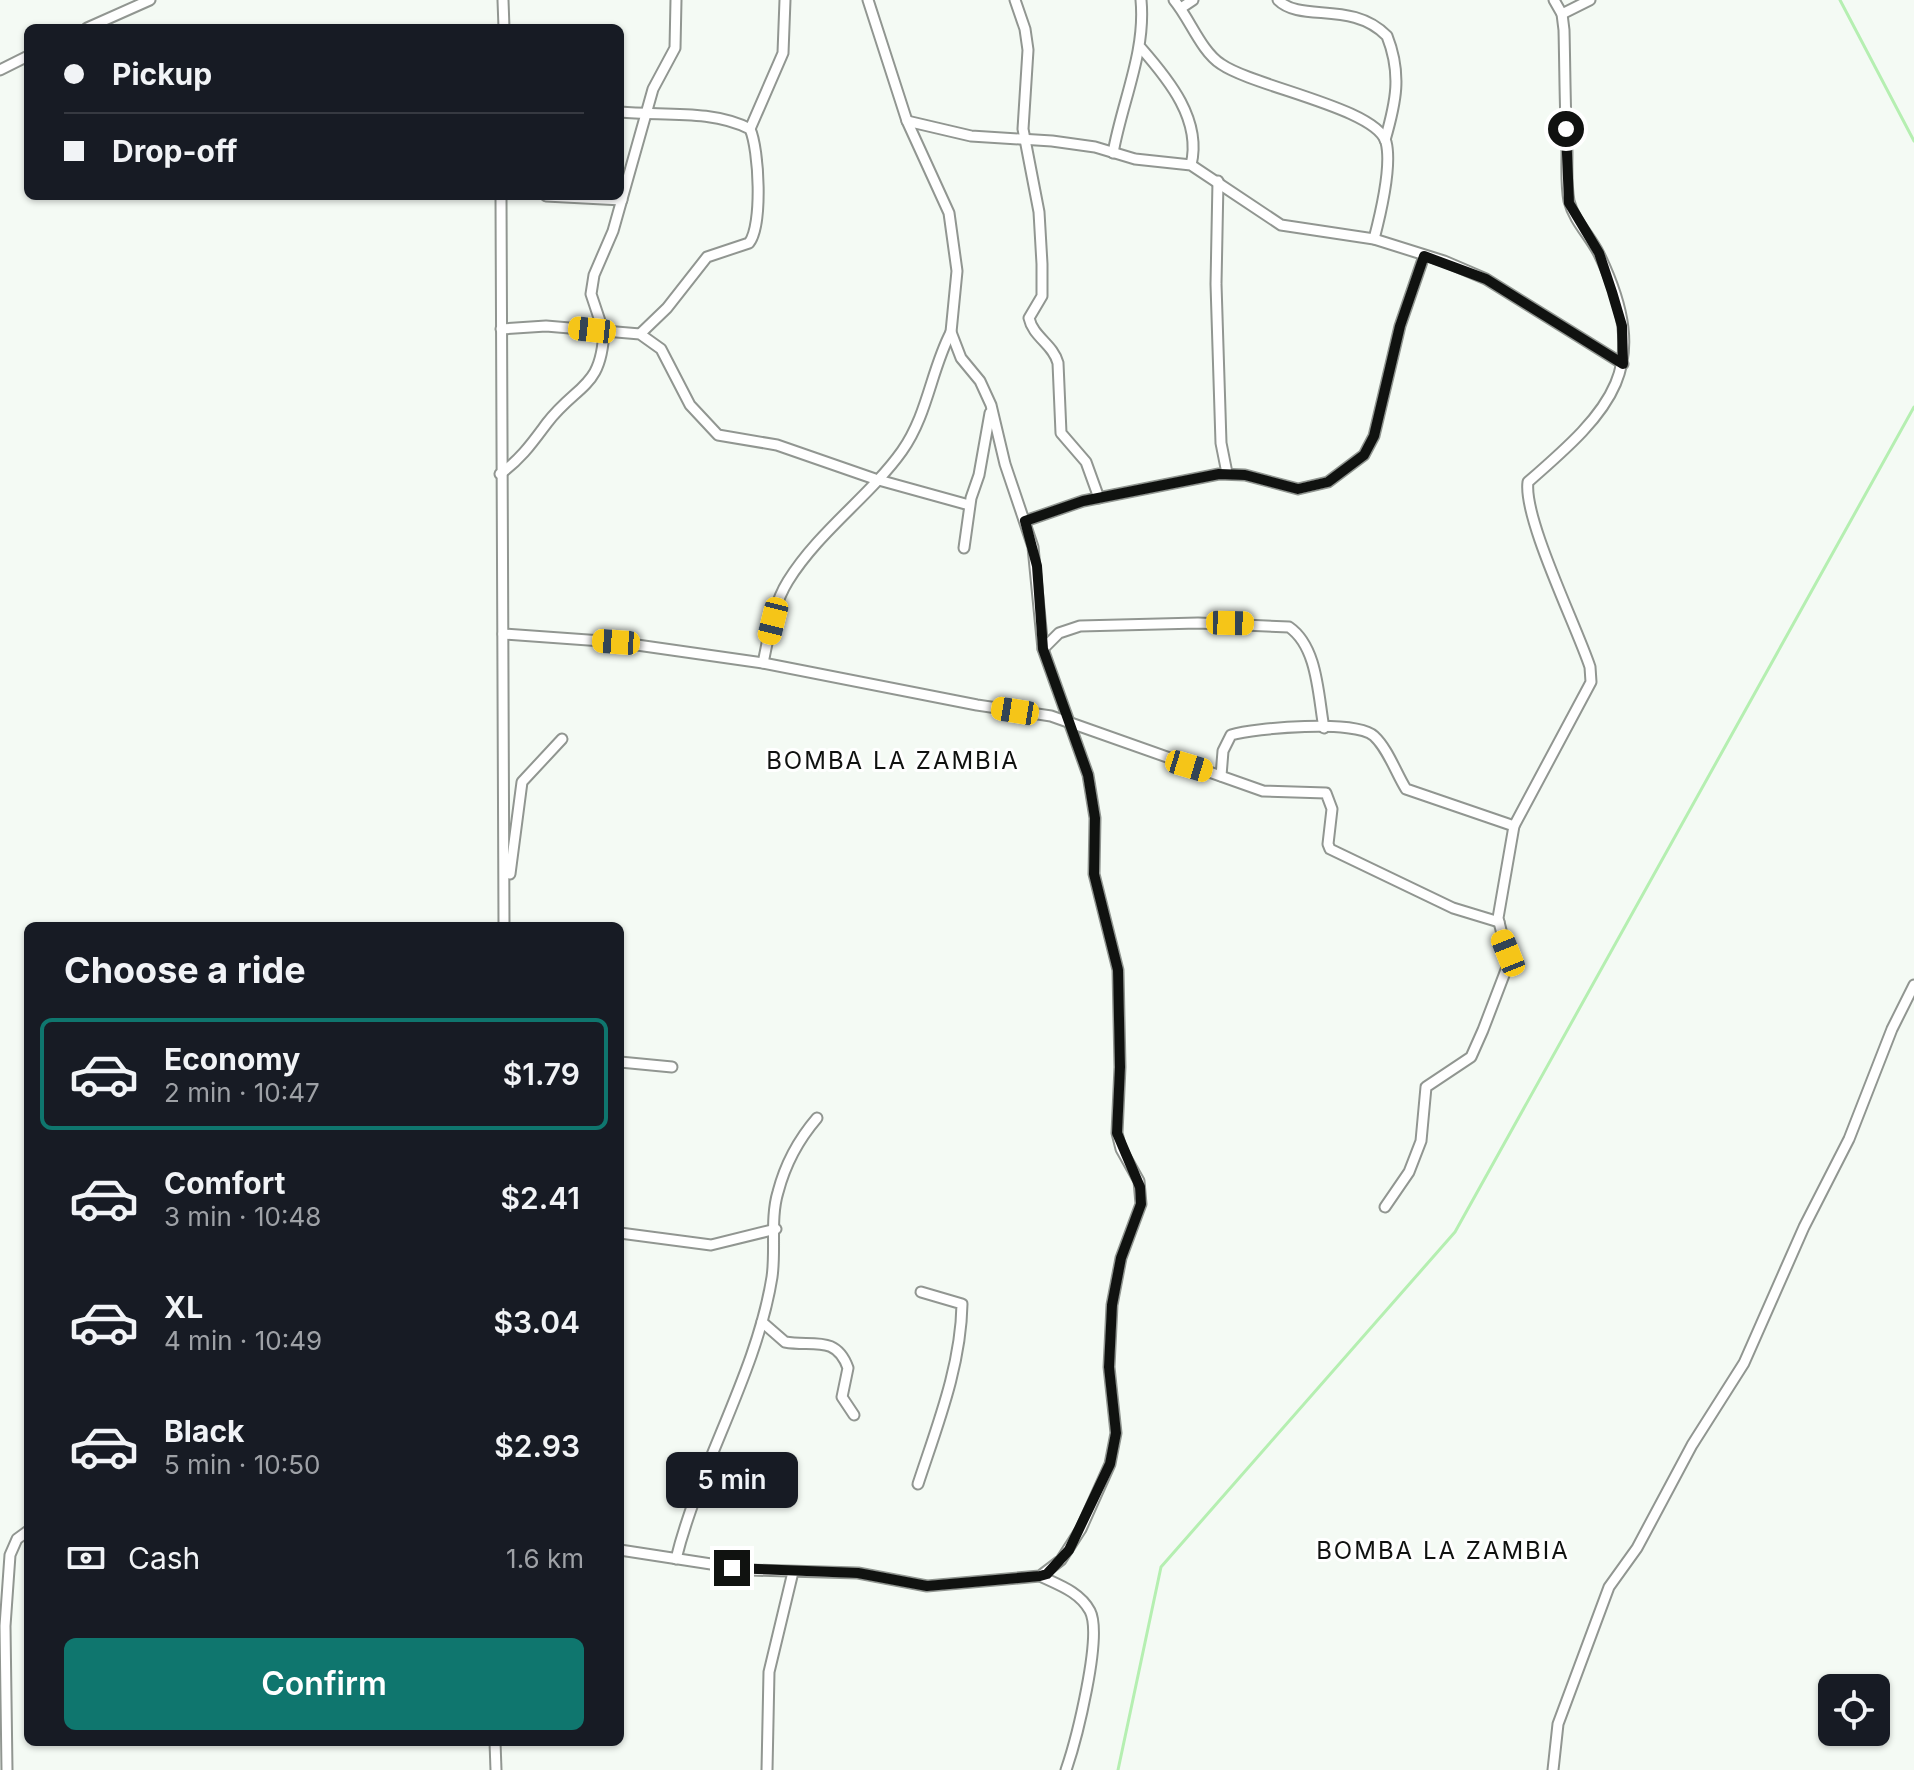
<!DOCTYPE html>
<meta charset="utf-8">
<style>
:root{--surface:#171b24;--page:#20242c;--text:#f1f3f6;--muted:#9ea1a6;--line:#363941;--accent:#0f766e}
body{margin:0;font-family:Inter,sans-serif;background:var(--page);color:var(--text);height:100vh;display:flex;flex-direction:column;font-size:30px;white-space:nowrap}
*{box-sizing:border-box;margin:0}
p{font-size:26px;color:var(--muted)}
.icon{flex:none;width:44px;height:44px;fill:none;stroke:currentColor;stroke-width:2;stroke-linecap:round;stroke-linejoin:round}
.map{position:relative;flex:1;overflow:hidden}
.side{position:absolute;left:24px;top:922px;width:600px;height:824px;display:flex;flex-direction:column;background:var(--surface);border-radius:12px;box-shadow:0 2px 6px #0004}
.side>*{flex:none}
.hud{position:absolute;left:24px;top:24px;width:600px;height:176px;border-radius:12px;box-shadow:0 2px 6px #0004;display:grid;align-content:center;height:176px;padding:0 40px;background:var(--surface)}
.fabs{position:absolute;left:1818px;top:1674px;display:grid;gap:16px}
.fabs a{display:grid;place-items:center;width:72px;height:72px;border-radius:12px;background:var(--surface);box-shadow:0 2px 6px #0004;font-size:40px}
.end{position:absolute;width:36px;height:36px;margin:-18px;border:10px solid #101210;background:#fff;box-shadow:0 0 0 4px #fff}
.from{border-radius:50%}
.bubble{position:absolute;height:56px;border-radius:12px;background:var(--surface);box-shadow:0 2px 6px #0004;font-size:26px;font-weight:600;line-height:56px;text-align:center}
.car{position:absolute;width:24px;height:48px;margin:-24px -12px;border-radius:10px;box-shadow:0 0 6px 2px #0007;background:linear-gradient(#f5c518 24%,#345 0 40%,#f5c518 0 76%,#345 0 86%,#f5c518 0)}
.hud b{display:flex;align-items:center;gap:28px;height:76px;font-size:30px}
.hud b+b{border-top:2px solid var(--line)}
.hud i{width:20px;height:20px;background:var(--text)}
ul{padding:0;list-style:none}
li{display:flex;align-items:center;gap:24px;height:112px;margin:0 16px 12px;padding:0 24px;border:4px solid transparent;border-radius:12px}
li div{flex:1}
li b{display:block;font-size:30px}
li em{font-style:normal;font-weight:600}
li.selected{border-color:var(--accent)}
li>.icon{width:72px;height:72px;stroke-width:1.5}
h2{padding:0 40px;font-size:36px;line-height:96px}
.pay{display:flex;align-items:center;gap:20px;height:88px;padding:0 40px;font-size:30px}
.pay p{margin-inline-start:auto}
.button{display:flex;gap:16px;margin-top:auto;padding:16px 40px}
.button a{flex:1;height:92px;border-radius:12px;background:var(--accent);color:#fff;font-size:32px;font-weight:600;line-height:92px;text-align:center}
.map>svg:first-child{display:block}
</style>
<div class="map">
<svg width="1914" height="1770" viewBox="0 0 1914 1770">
<rect width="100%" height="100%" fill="#f4faf4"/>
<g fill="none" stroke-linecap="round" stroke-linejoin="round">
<g stroke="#b5efb1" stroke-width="3">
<path d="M1840,0L1914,141"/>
<path d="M1118,1770L1161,1567L1455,1232L1914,407"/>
</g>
<defs>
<g id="street">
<path d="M503,0L504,28"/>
<path d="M1015,0L1025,29L1028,50L1023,129L1039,212L1042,264V296L1029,318C1033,337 1053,344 1058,363L1061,433L1086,462L1099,498"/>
<path d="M1174,0C1190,19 1201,51 1221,64C1254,87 1376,108 1386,142C1392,165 1380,216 1374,239"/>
<path d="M1278,0C1301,23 1352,0 1387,36C1402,74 1396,102 1385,140"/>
<path d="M1181,8L1193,0"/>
<path d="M1562,14L1590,0"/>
<path d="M87,28L150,0"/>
<path d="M1141,48C1169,80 1202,120 1191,165"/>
<path d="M0,70L28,56"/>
<path d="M620,112C661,116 712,109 750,129C759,149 763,225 749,243L707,257L667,308L640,334"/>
<path d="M907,121L971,136L1052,141L1095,147L1135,159L1191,165L1281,225L1374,239L1444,261L1486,279L1623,364"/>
<path d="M750,129L783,53L785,0"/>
<path d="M1113,153C1122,102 1146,52 1141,0"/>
<path d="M1218,181L1216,284L1221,443L1227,473"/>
<path d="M501,196L504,926"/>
<path d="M546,196L622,200"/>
<path d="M501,329L546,326L640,334L661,349L690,405L718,435L777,445L875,479L969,505"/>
<path d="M603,330L591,294L594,275L613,231L653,89L675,48L676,0"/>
<path d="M500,474C521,459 532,443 547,423C578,383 602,389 604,329"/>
<path d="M1025,521L1083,501L1219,474L1245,475L1298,489L1328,482L1364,455L1374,436L1400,326L1424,256"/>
<path d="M964,548L971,498L979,475L990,413"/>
<path d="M503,634L616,642L763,663L977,705L1051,716L1263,791L1326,793L1332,809L1328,844L1330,849L1453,908L1499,922"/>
<path d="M1043,649L1059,633L1080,626L1198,623L1289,627C1318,647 1318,696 1324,728"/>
<path d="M763,663C769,635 773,605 788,581C819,531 870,496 902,451C928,414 931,370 951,332"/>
<path d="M1221,776L1223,751L1231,735C1255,728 1356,719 1374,736C1388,749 1396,773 1406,789L1514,826"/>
<path d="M510,874L522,782L562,739"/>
<path d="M620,1062L672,1067"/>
<path d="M1385,1207L1409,1172L1421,1141L1426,1087L1471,1057L1483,1030L1509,962L1498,918L1514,826L1591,682L1590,667C1576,625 1523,518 1528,482C1612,409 1654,368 1599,254C1590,236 1574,221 1569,201C1566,185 1567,168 1567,152C1565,112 1565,71 1564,30L1562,14L1554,0"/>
<path d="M620,1233L711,1245L776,1229"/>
<path d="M762,1322L785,1342C811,1347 836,1334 848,1368L842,1397L854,1415"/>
<path d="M918,1484C937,1426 961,1366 962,1304L921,1292"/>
<path d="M620,1550L750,1570L858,1573L927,1586L1040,1576L1061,1560L1081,1529L1110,1464L1116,1433L1109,1367L1112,1305L1121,1258L1141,1204L1139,1181L1121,1149L1117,1133L1120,1067L1118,970L1094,874L1095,818L1088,775L1043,649L1033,547L1005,464L991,405L980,381L961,358L951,332L957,271L949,213L907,121L868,0"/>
<path d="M676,1559C699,1465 757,1372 772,1277C776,1250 770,1218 778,1192C785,1165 799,1139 817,1118"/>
<path d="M1040,1576C1059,1585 1080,1592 1090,1611C1103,1636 1076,1741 1066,1770"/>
<path d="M495,1742L496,1770"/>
<path d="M7,1770L5,1626L10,1555L17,1539L28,1531"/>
<path d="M767,1770L769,1672L793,1572"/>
<path d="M1553,1770L1558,1724L1609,1587L1637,1548L1692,1445L1744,1363L1804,1227L1849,1139L1892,1029L1914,985"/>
</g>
</defs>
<use href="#street" stroke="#919691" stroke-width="13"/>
<use href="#street" stroke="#fff" stroke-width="9"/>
</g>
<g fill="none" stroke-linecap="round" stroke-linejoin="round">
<path stroke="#101210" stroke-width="10" d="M732,1568L858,1573L927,1586L1040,1576L1047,1574L1069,1550L1110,1464L1116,1433L1109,1367L1112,1305L1121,1258L1141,1204L1140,1187L1117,1133L1120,1067L1118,970L1094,874L1095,818L1088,775L1043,649L1037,566L1025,521L1083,501L1219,474L1245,475L1298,489L1328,482L1364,455L1374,436L1400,326L1424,256L1486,279L1623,364L1622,326L1612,292L1599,253L1569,203L1566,129"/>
</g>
<g text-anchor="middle" stroke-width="6" stroke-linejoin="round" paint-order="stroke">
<g font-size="24" letter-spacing="2" fill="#101210" stroke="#fff">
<text x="893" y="769">BOMBA LA ZAMBIA</text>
<text x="1443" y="1559">BOMBA LA ZAMBIA</text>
</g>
</g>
</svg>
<div class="fabs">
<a><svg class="icon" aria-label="locate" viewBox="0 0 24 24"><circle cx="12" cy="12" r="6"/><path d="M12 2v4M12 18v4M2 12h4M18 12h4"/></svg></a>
</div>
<i class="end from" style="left:1566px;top:129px"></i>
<i class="end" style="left:732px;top:1568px"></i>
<div class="bubble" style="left:666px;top:1452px;width:132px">5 min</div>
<i class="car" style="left:592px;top:330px;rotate:276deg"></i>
<i class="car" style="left:773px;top:621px;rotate:194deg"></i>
<i class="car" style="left:1230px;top:623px;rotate:91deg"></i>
<i class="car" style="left:616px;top:642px;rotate:274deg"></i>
<i class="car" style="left:1015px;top:711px;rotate:279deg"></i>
<i class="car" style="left:1189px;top:766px;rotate:107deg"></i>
<i class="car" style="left:1508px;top:953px;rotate:338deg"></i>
<div class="hud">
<b><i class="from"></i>Pickup</b>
<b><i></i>Drop-off</b>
</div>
<section class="side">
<h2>Choose a ride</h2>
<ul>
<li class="selected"><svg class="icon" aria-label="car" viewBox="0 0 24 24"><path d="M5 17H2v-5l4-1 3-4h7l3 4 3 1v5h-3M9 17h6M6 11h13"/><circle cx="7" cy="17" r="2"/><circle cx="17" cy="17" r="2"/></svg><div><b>Economy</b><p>2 min · 10:47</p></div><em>$1.79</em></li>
<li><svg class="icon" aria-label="car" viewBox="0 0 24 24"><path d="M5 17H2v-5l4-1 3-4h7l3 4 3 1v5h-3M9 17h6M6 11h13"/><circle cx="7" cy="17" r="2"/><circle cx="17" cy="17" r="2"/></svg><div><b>Comfort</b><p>3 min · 10:48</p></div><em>$2.41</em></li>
<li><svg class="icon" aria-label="car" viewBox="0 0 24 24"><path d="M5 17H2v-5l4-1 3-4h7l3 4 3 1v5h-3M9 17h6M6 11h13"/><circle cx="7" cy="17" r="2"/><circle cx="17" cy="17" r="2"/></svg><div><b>XL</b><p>4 min · 10:49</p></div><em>$3.04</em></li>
<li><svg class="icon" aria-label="car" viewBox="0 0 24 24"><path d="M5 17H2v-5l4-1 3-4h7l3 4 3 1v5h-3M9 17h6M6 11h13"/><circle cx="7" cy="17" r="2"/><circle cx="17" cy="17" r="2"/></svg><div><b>Black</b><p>5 min · 10:50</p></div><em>$2.93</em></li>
</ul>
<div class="pay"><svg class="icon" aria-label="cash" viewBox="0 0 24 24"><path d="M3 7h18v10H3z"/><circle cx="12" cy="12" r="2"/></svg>Cash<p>1.6 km</p></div>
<div class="button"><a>Confirm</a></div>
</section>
</div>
